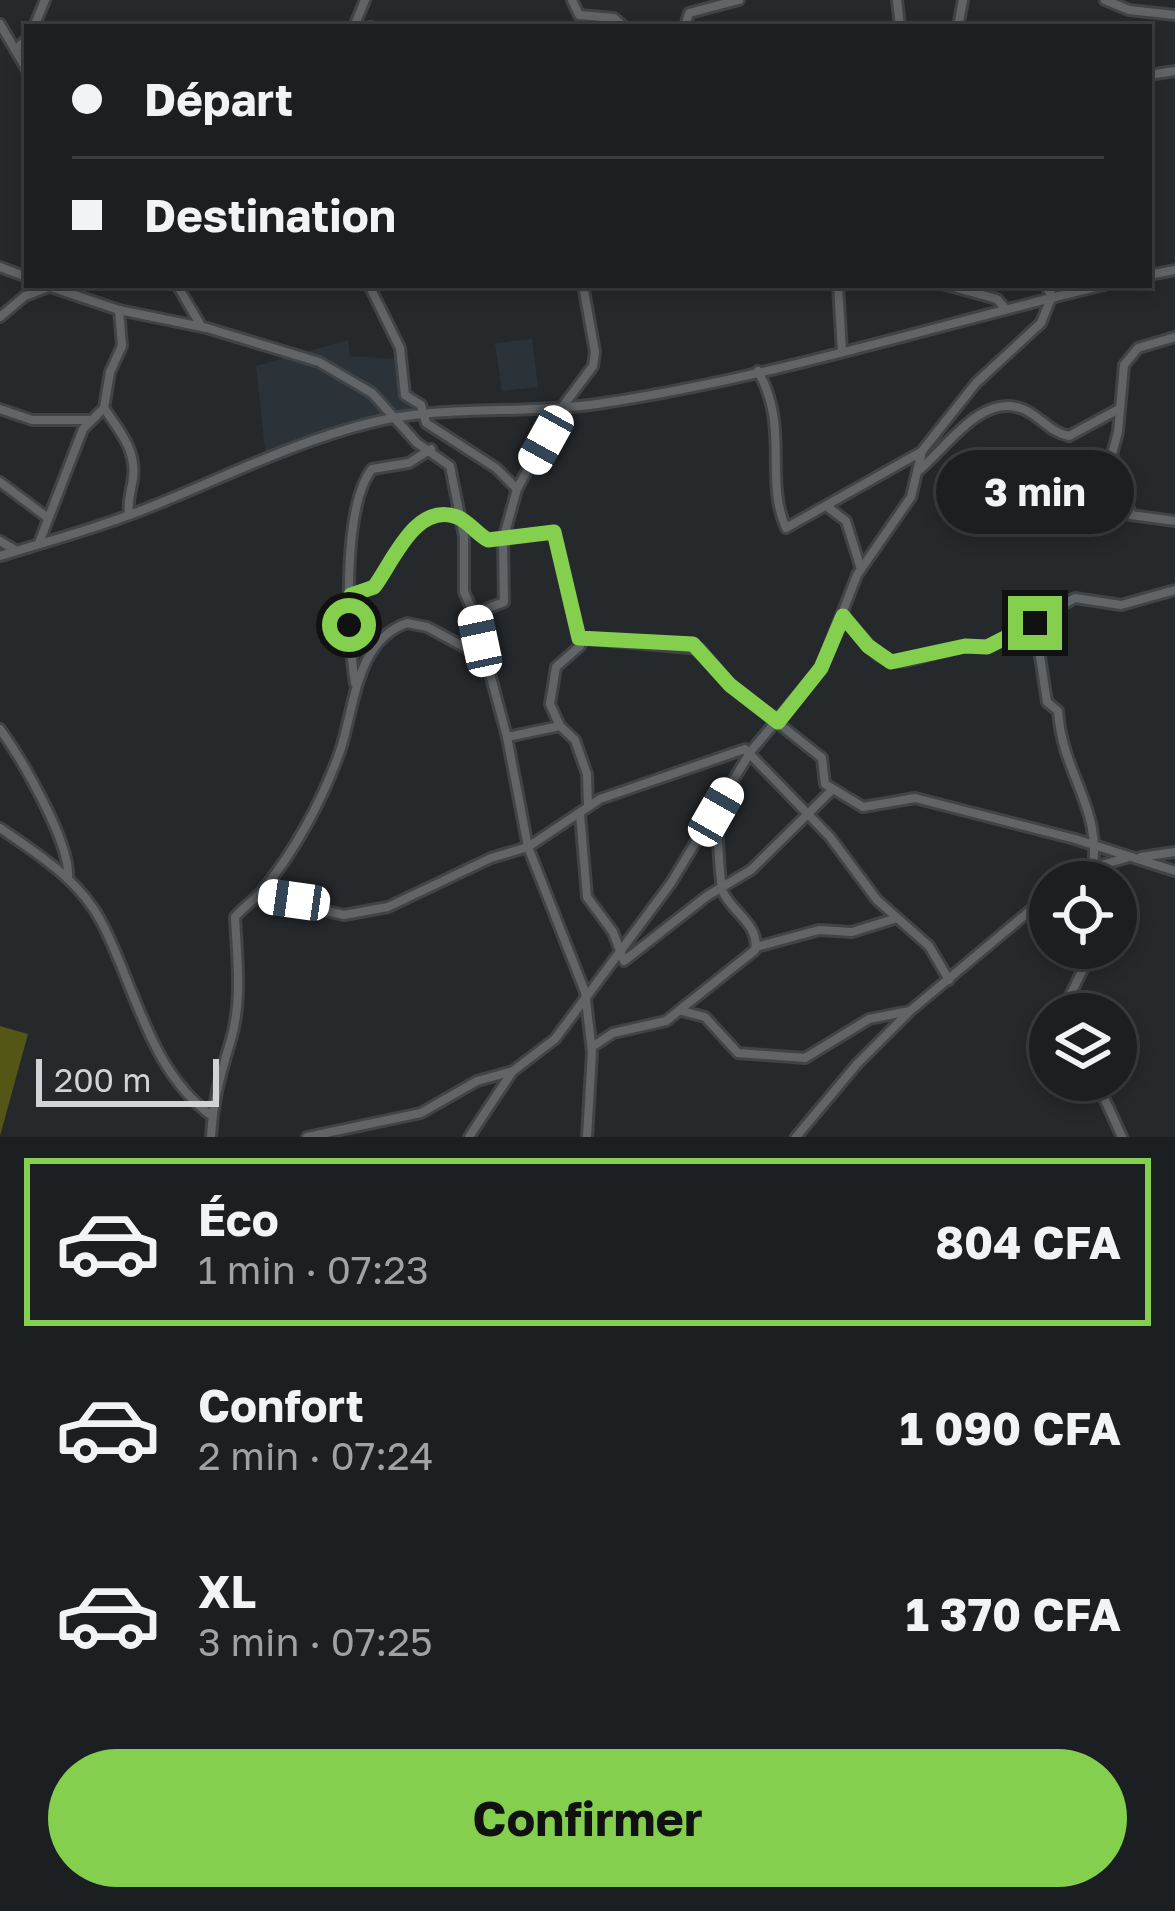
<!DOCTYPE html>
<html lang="fr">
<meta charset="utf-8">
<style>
:root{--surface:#1c1f21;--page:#25272a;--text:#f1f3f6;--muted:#a0a2a5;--line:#3a3d3f;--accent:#84cf4d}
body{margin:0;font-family:"Golos Text",sans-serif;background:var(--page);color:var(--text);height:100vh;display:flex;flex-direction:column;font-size:45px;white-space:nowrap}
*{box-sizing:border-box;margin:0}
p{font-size:39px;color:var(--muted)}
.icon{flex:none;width:66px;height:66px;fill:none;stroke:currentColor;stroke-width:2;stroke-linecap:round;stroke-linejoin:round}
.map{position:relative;height:1137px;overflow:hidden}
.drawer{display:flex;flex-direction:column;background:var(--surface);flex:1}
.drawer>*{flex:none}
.hud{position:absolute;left:24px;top:24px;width:1128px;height:264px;border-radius:0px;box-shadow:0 6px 18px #0003,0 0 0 3px var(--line);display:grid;align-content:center;height:264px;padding:0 48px;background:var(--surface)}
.buttons{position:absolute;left:1029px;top:861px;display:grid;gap:24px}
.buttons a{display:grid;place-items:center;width:108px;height:108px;border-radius:50%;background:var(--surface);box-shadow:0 6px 18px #0003,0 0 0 3px var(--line);font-size:60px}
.scale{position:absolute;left:36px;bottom:30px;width:183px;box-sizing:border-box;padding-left:12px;border:6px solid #d1d3d5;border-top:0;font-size:33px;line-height:42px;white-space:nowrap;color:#d1d3d5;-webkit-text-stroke:9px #26292c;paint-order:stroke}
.end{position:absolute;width:54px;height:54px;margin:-27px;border:15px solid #84cf4d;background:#111;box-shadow:0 0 0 6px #111}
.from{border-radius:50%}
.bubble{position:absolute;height:84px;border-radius:42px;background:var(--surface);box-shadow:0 6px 18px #0003,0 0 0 3px var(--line);font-size:39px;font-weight:700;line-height:84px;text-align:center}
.car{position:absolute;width:36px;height:72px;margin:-36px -18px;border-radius:15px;box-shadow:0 0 9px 3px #0007;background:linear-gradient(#fff 24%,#345 0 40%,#fff 0 76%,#345 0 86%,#fff 0)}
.hud b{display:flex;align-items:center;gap:42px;height:114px;font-size:45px}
.hud b+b{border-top:3px solid var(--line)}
.hud i{width:30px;height:30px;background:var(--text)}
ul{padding:21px 0 0;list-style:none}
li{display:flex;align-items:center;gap:36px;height:168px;margin:0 24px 18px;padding:0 24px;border:6px solid transparent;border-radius:0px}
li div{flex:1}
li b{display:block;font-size:45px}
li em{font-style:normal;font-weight:700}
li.on{border-color:var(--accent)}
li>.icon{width:108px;height:108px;stroke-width:1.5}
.action{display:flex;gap:24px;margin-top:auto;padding:24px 48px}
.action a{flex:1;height:138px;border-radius:72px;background:var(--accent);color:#111;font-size:48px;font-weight:700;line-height:138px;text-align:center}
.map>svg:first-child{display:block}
</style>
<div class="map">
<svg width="1175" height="1137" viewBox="0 0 1175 1137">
<rect width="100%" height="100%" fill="#26292c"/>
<g fill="#2b3339">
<path d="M532,339L538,387L502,391L495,343Z"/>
<path d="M348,340L350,356L407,360L414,416L376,422L266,458L256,366Z"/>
</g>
<path fill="#535615" d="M0,1026L28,1034L0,1136Z"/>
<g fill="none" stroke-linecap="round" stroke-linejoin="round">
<defs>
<g id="minor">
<path d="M572,0L579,15L614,18L624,27"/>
<path d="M897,0L900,27"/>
<path d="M1105,0L1129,10L1175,15"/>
<path d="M0,24L27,70"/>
<path d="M34,27L45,0"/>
<path d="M354,27L365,0"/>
<path d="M369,27H372"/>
<path d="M685,27L689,13L739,0"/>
<path d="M958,27L963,0"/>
<path d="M15,50L27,39"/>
<path d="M1149,75L1175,71"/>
<path d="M0,267L27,277"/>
<path d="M1149,275L1175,270"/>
<path d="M45,285L119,310L207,328L319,362L372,393L417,443L450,466L464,536V592L474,614L507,737L528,847L585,992L592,1052L587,1137"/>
<path d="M177,285L200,324"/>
<path d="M369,285L400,348L405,395L421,405L426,423L496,468L517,489"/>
<path d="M838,285L842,352"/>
<path d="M946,285L997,299L1005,308"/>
<path d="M0,317L25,296L49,287"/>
<path d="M1175,337L1138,348L1124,365L1118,432L1112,454L1131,515L1175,521"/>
<path d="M758,371C790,427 764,479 786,528L921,452"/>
<path d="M104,408C118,429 137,450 133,478C131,493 127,499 129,515"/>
<path d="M0,409L32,420H90"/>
<path d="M919,470C946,449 979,395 1020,408C1038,413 1048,432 1069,436L1117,410"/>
<path d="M0,482L48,518"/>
<path d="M829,508L846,521L861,569"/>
<path d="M0,541L15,550"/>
<path d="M39,543L83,429L104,408L110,372L122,346L119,310"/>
<path d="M0,556C56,539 111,524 165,501C233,473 298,441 370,423C444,404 522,415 597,404C768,379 936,325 1104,285"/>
<path d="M351,594L374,588C392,563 415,501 457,517C468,521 477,534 488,540L554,532L580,646L556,667L550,704L560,726L575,740L587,774L588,807"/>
<path d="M474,614L504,602L503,540L517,489L563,406L593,366L595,352L583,285"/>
<path d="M843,616L878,655L891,662L906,661L965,646L987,647L1075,598L1121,605L1175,590"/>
<path d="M1035,624L1047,702L1058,711C1063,780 1106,808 1091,882"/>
<path d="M579,638L700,649L730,685L822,758L825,784L863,807L915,798L1075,839L1175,871"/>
<path d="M355,683C347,634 342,507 372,469L409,463L431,449"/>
<path d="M0,729C21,758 71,843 68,878"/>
<path d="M507,737L560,726"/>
<path d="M580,814L587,897L613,932L624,961L707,896L751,870L832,790"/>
<path d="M0,828C39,855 80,880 102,923C136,989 149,1070 212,1116"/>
<path d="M1141,857L1175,852"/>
<path d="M1067,882L1094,867L1126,858"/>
<path d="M259,895L344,915L388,907L491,858L528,847L600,799L745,749L830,837L877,900L929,946L949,980"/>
<path d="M756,947L819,930L852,932L897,918"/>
<path d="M682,1011L705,1017L738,1053L805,1058L869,1019L910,1011L1050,894"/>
<path d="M1061,1014L1083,969L1086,948"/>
<path d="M592,1047L613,1033L666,1021L755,950C760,925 733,913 723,892C719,883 718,828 716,813"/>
<path d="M1096,1080L1122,1137"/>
<path d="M211,1137C213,1102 220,1076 230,1043C243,1002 237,958 235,917C243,907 254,901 262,891C295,851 323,799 340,751C355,708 355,641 407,623L427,627L485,658"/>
<path d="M307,1137L421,1113L477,1081L513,1071L555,1039L671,883L751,751L821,668L857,575L911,497L922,451L976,383L1041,323L1052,296L1045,285"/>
<path d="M469,1137L512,1072"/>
<path d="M796,1137L857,1064L909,1012"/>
</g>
</defs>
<use href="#minor" stroke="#414446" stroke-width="14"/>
<use href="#minor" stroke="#626568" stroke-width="8"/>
</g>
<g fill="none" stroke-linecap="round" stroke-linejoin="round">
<path stroke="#84cf4d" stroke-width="15" d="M349,625L351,595L374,587C392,564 415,501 457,517C468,521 477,534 488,540L554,532L579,638L693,644L730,685L778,722L821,668L843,616L868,646L891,662L965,646L987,647L1035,623"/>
</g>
</svg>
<div class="buttons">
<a><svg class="icon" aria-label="locate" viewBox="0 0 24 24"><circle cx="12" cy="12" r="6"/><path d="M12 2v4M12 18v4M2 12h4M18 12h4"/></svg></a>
<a><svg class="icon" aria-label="layers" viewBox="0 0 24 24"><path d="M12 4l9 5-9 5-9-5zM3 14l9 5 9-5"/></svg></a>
</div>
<div class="scale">200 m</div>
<i class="end from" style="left:349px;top:625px"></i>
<i class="end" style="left:1035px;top:623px"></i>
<div class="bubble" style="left:936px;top:450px;width:198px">3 min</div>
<i class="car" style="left:546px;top:440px;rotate:209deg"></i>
<i class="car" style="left:480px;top:641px;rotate:348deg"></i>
<i class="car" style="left:716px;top:812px;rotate:30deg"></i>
<i class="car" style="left:294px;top:900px;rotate:278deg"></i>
<div class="hud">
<b><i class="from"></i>Départ</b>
<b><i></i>Destination</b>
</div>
</div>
<section class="drawer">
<ul>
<li class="on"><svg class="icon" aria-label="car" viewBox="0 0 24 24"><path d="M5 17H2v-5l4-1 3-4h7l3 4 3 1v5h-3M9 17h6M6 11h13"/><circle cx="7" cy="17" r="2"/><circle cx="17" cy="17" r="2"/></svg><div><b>Éco</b><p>1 min · 07:23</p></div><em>804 CFA</em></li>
<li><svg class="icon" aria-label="car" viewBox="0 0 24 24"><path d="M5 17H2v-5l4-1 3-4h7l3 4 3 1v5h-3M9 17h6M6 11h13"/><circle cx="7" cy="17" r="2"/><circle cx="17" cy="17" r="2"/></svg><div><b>Confort</b><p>2 min · 07:24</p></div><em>1 090 CFA</em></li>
<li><svg class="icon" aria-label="car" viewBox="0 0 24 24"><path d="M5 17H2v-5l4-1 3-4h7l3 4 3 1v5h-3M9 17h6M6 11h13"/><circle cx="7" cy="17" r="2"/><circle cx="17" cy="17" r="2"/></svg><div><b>XL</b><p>3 min · 07:25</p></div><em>1 370 CFA</em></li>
</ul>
<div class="action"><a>Confirmer</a></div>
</section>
